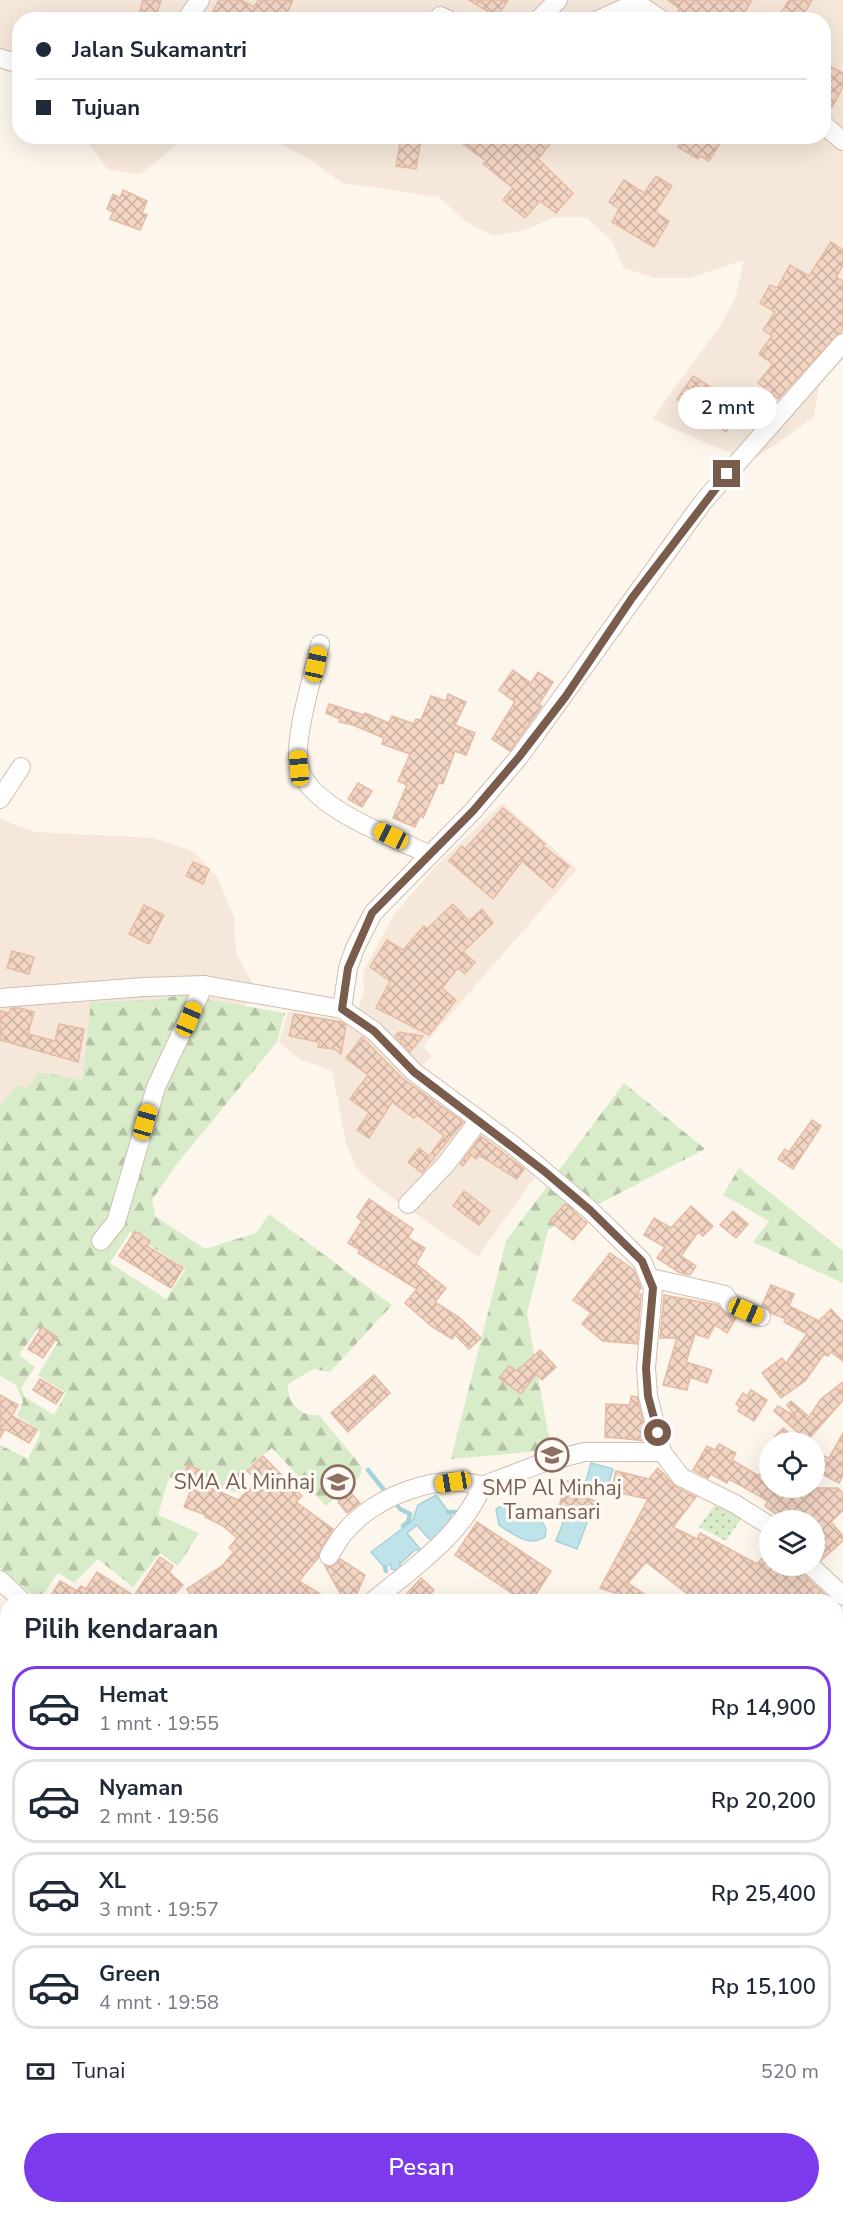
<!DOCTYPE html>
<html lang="id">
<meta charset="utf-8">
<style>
:root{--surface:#fff;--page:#f2f2f3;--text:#1f2937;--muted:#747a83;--line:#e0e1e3;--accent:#7c3aed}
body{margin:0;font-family:"Nunito Sans",sans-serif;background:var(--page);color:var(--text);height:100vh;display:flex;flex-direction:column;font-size:22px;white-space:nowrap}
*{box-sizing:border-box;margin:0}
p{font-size:20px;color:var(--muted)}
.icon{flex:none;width:33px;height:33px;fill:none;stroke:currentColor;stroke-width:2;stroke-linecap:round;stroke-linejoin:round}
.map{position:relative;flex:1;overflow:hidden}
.details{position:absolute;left:0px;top:1594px;width:843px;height:620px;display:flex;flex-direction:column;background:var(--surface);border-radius:24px 24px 0 0;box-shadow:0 6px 24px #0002}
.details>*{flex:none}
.hud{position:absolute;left:12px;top:12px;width:819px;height:132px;border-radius:24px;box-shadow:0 6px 24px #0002;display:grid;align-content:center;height:132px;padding:0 24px;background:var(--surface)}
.fabs{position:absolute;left:759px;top:1432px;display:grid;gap:12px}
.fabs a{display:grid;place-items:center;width:66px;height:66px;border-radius:50%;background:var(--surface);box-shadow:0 6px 24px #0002;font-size:30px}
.end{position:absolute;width:27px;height:27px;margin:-14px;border:8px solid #7a5c4d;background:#fff;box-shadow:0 0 0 3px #fff}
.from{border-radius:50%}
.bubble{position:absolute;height:42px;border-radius:21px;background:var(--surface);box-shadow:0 6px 24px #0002;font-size:20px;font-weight:600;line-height:42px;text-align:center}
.car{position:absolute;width:18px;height:36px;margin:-18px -9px;border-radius:8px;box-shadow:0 0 4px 2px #0007;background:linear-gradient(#f5c518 24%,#345 0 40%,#f5c518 0 76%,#345 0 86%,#f5c518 0)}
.hud b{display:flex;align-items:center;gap:21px;height:57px;font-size:22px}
.hud b+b{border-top:2px solid var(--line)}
.hud i{width:15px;height:15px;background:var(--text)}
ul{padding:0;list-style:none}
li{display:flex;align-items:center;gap:18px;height:84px;margin:0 12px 9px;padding:0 12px;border:3px solid var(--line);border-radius:24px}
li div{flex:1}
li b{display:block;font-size:22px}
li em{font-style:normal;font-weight:600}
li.active{border-color:var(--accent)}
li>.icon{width:54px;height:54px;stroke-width:1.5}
h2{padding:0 24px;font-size:27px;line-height:72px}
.pay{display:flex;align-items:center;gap:15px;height:66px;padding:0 24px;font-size:22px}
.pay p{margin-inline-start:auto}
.primary-button{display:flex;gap:12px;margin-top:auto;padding:12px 24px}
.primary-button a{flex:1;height:69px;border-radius:36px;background:var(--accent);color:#fff;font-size:24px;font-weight:600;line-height:69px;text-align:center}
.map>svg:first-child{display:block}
</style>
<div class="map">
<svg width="843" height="2213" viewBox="0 0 843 2213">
<defs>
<pattern id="green-dots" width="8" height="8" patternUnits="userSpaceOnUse" patternTransform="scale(1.5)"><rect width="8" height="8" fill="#d8ecc9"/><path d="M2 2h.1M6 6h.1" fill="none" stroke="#b4c2a5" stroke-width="1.8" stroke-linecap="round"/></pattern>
<pattern id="forest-firs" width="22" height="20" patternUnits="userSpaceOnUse" patternTransform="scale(1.5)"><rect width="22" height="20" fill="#d8ecc9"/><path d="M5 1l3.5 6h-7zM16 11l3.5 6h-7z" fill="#b4c2a5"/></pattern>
<pattern id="building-cross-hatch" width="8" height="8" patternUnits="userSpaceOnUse" patternTransform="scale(1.5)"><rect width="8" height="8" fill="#f3d5c3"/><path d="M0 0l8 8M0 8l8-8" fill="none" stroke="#cab0a1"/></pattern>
</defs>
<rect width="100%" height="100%" fill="#fdf6ec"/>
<g fill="#f5e8da">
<path d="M0,0H843V358L822,368L814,417L750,462L652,419L722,323L736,296L744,260L690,278H656L624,268L611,240L586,217H555L525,230L493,236L465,221L439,197L342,183L312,161L269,137L824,136V20H20L19,69L7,72L0,69Z"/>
<path d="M85,137H185L140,175L107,169Z"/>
<path d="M502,803L577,869L423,1046L432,1056L421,1067L546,1161L478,1257L377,1187L357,1169L346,1144L332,1070L301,1060L279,1043L288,1011L353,1022L364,992L363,972L395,913L439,863Z"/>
<path d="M0,819L35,832L154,838L194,852L218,878L234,917L236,953L259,995L190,1050L0,1147Z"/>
</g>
<path fill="url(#green-dots)" d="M716,1503L741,1519L726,1541L699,1527Z"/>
<g fill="url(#forest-firs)" fill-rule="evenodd">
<path d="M183,995L285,1013L277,1042L176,1165L152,1200L155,1216L205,1249L256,1233L269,1214L392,1305L330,1372L314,1369L288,1384C287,1402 300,1417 319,1415L362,1467L360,1476L326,1506L272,1448L249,1466L240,1493L169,1477L158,1515L199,1533L178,1566L160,1553L133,1587L98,1559L74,1583L58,1573L39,1600L0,1568V1445L28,1459L41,1432L17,1416L23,1402L16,1385L0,1376V1107L16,1085L27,1089L37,1074L46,1073L82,1080L91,1002L152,1000ZM130,1232L186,1269L166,1299L110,1263ZM38,1328L58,1342L38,1375L66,1393L54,1415L25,1397L21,1388L35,1367L19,1355Z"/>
<path d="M624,1083L705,1149L548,1230L527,1314L551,1450L451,1459L506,1241Z"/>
<path d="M739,1168L843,1251V1283L753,1242L769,1221L723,1195Z"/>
</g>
<g fill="#bfe3e8" stroke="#a5d3da" stroke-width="1.5">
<path d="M591,1463L613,1469L605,1495L584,1488Z"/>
<path d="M436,1495L451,1515L449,1524L436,1543L428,1538L417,1525L407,1533L421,1550H415L401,1563L399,1561L403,1572L391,1569V1564L384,1567L371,1552L406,1526L413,1519L418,1505Z"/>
<path d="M508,1503C524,1505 539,1514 546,1529L545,1537C529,1548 513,1534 499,1525L496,1509Z"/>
<path d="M567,1512L588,1520L577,1549L556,1541Z"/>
</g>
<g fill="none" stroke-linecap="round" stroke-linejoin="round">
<g stroke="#a5d3da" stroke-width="4.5">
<path d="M368,1470L388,1495"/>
<path d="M394,1501L400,1509L410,1514L408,1522L403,1526"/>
<path d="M448,1512H456"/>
<path d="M385,1567L386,1571"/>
</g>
</g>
<g fill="url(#building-cross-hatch)" stroke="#e6bba3" stroke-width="1.5">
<path d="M143,0H161L155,20H137Z"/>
<path d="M219,0H241L254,7L258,0H293L284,20H227L213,11Z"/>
<path d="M469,0H508L497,17Z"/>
<path d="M668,0H752L740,20H673L680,9Z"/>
<path d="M789,0H812L800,20H776Z"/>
<path d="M829,66L843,73V87L832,107L824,103V75Z"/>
<path d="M452,136H556L538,159L573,193L556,213L540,201L525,218L503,200L513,188L483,164L486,161Z"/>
<path d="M685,136H708L719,145L709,161L700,156L698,159L678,147Z"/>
<path d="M401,137L421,140L416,169L396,166Z"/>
<path d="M656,176L672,186L655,212L669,221L654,247L612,222L619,209L609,202L624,180L644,193Z"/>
<path d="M123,190L147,201L142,213L147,215L140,230L110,219L113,212L107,209L113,194L120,198Z"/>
<path d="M831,242L843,250V265L836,277L843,281V329L778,399L758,383L773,364L759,354L772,336L763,330L775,312L760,303L770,285L777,288L790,265L809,276Z"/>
<path d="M693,376L742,407L726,432L677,399Z"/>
<path d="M513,670L531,683L538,672L553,682L539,704L542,706L510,751L492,739L515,702L499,690Z"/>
<path d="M448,694L466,702L455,725L475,733L466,755L455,751L443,784L439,782L423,818L420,816L415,827L393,818L407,785L398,781L410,754L382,744L384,738L353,725L339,722L340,719L326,713L329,704L364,715L365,713L389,723L392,716L414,724L416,719L421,720L431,696L446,701Z"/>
<path d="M358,783L372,791L362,807L348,799Z"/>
<path d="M503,808L545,844L543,846L569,866L553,888L522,861L493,899L449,861L462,846L465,849Z"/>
<path d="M193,862L209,869L203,884L186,876Z"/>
<path d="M453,904L469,921L482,909L493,923L463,952L475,962L465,974L458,968L442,988L456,1000L429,1035L376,1008L390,981L370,967L387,940L403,950L424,926L427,929Z"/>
<path d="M144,905L164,915L149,944L129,934Z"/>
<path d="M12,951L34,957L29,974L7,968Z"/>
<path d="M11,1008H20L34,1012L28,1034L55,1041L59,1024L84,1029L78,1062L0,1040V1011L9,1013Z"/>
<path d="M294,1014L341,1022L346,1025L341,1054L334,1049L318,1047L319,1042L289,1036Z"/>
<path d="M399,1032L423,1036L410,1052L395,1036Z"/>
<path d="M362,1037L402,1078L463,1122L422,1173L408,1162L419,1148L429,1156L444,1136L417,1115L414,1118L392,1102L369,1138L357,1130L369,1113L350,1099L368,1075L346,1058Z"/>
<path d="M812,1120L821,1126L793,1169L778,1159L785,1149L789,1152Z"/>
<path d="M481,1136L524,1169L517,1179L479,1155L476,1159L471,1155L463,1166L460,1164Z"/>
<path d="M464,1191L490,1211L479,1225L453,1206Z"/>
<path d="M369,1199L413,1229L408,1238L425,1248L416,1264L446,1288L435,1302L460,1318L481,1338L469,1349L455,1335L452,1339L431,1326L405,1303L417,1289L358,1253L360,1250L348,1243L362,1221L357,1217Z"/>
<path d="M565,1204L587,1223L573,1240L550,1221Z"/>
<path d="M691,1206L713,1226L703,1236L698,1232L681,1256L696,1266L690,1275L680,1273L657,1258L665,1247L644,1235L654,1218L671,1228Z"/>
<path d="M733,1211L748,1224L736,1238L720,1225Z"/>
<path d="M135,1231L150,1241L147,1246L183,1268L171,1288L119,1256Z"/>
<path d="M610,1253L634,1270L641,1288L637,1294H641L637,1344L603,1341L582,1324L591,1313L573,1300Z"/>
<path d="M771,1285L794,1294L789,1306L819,1321L831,1309L843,1322V1361L831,1352L828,1356L824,1354L805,1381L781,1398L762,1373L782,1358L786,1363L807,1334L784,1322L786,1319L771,1313L762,1305Z"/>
<path d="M664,1295L718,1305L726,1314L736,1318L727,1333L715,1325L708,1338L695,1334L686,1362L712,1370L707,1383L690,1377L687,1390L663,1385L677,1338H660Z"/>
<path d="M42,1327L57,1337L43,1358L28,1349Z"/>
<path d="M540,1350L556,1367L542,1380L536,1374L521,1394L499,1378L509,1366L517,1371Z"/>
<path d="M374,1375L390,1393L348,1432L331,1413Z"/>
<path d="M40,1379L63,1393L56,1404L33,1390Z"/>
<path d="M843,1382V1400L807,1441L774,1411L778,1406L796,1417L787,1405L791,1401L809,1417L821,1399Z"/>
<path d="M751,1390L767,1400L754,1421L738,1411L740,1407L736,1404L743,1393L747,1396Z"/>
<path d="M0,1395L18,1405L12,1416L37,1430L29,1443L5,1429L0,1438Z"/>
<path d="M631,1396L637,1397L648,1441L605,1437L606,1404L630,1405Z"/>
<path d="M783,1428L801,1443H769Z"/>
<path d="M843,1433V1475L839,1483L816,1471L824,1456L829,1458Z"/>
<path d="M719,1444L736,1453L732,1460L759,1476L770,1460V1488H838L843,1493V1510L831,1522L843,1536V1541L821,1560L814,1555V1521H785L765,1506L768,1501L729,1479L727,1483L711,1474L708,1478L693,1470L707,1446L715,1450Z"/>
<path d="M263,1456L302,1496L296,1502L333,1529L320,1550L318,1558L299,1581L333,1602H195L187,1589L223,1565L234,1552L229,1548L237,1538L223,1526L205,1517L206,1515L184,1507L190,1492L179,1488L188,1465L200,1470L196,1481L238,1500L258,1481L247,1471Z"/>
<path d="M658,1468L676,1487L696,1497L673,1527L697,1539L700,1533L757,1564L770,1549V1566H800L803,1574L833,1602H698L646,1562L628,1583L656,1602H611L618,1594L600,1588L648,1499L611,1491L616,1471L649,1479Z"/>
<path d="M567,1481L580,1485L577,1494L600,1503L595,1517L559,1506Z"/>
<path d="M350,1492L360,1503L347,1513L338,1502Z"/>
<path d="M477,1522L551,1571L531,1602H525L455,1555Z"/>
<path d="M160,1557L173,1566L169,1572L183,1585L167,1602H47L60,1581L77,1591L81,1586L86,1589L97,1572L134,1596Z"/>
<path d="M340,1559L365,1575L353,1602H345L325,1566H333Z"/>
<path d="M421,1578L434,1590L423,1602H399Z"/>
</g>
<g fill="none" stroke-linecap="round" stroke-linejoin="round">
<defs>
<g id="minor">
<path d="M632,0L662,20"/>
<path d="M440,16L449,20"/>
<path d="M186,20L200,0"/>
<path d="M538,20L558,0"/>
<path d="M598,20L636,3"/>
<path d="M0,58L20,64"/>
<path d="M824,125L843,141"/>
<path d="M320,644C314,674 293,738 299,766C307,807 393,837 428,854"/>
<path d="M0,799L21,767"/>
<path d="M0,998L144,987L204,985L342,1009L374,1031L414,1072L513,1145L590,1210L642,1261L653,1288L646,1368L648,1396L662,1452L681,1477L735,1504L770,1526"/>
<path d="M342,1009L348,968L355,948L373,913L473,811L519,757L703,502L843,343"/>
<path d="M408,1204L446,1164L479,1120"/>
<path d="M101,1241L116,1222L156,1087L204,985"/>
<path d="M651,1278L725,1295L731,1304L761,1317"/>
<path d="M329,1556C334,1549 338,1540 344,1533C373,1497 437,1472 482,1486"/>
<path d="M811,1566L843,1596"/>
<path d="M0,1580L23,1602"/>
<path d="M372,1602C411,1569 462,1536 482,1486L542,1463L584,1452H662"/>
<path d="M836,2085L843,2094"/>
<path d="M836,2139L843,2134"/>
<path d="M737,2213L745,2206"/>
</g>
</defs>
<use href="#minor" stroke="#d1beb0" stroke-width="20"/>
<path stroke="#d9b8a5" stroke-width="3" stroke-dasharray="1.5 4.5" stroke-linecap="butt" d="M0,2087L8,2077"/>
<use href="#minor" stroke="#fff" stroke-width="18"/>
</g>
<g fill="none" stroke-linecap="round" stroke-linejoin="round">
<path stroke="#7a5c4d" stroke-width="8" d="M658,1433L648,1396L646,1368L653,1288L642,1261L590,1210L544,1171L414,1072L374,1031L342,1009L348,968L372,913L473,811L519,757L566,696L632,598L727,474"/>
</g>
<defs>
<symbol id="school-ring" viewBox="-11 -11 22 22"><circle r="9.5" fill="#fffaf3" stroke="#8d6e63" stroke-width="1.5"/><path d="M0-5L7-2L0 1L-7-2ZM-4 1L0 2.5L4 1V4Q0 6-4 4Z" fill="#8d6e63"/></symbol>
</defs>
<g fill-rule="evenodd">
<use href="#school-ring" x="533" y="1436" width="38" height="38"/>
<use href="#school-ring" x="319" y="1463" width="38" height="38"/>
</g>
<g text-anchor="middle" stroke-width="6" stroke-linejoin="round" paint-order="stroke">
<g font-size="21" fill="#785e54" stroke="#fffaf3" text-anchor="end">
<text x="315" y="1489">SMA Al Minhaj</text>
<text x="552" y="1495" text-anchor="middle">SMP Al Minhaj<tspan x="552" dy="24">Tamansari</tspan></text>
</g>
</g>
</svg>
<div class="fabs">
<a><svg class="icon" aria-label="locate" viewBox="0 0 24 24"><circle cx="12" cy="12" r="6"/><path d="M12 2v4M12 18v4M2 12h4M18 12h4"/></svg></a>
<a><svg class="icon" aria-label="layers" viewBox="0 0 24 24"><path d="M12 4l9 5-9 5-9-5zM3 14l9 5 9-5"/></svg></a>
</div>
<i class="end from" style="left:658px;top:1433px"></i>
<i class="end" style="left:727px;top:474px"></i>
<div class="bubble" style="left:678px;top:387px;width:99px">2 mnt</div>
<i class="car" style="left:316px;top:664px;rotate:12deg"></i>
<i class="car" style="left:299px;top:768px;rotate:355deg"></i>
<i class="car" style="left:391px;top:836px;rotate:296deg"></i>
<i class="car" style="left:189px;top:1019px;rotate:23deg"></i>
<i class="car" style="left:145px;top:1122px;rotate:16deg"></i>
<i class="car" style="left:746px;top:1311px;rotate:114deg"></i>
<i class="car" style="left:453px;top:1482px;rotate:260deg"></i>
<div class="hud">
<b><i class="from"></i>Jalan Sukamantri</b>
<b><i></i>Tujuan</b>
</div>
<section class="details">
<h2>Pilih kendaraan</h2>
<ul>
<li class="active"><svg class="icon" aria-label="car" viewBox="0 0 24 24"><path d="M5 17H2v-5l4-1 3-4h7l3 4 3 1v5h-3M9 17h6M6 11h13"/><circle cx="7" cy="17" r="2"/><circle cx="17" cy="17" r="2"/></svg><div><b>Hemat</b><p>1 mnt · 19:55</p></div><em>Rp 14,900</em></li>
<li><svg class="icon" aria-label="car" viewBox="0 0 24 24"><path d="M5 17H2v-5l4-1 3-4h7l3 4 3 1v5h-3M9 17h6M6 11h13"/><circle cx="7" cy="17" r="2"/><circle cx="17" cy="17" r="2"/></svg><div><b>Nyaman</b><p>2 mnt · 19:56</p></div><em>Rp 20,200</em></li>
<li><svg class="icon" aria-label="car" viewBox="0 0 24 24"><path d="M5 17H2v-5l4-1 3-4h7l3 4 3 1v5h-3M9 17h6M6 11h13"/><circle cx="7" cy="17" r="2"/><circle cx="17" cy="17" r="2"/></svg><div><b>XL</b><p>3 mnt · 19:57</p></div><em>Rp 25,400</em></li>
<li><svg class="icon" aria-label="car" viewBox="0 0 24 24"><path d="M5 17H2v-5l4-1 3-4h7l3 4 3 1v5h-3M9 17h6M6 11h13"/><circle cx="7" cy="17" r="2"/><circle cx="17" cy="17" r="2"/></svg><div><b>Green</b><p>4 mnt · 19:58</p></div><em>Rp 15,100</em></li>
</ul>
<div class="pay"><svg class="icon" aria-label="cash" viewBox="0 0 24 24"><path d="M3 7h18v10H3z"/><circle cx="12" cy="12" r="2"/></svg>Tunai<p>520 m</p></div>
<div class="primary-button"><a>Pesan</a></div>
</section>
</div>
